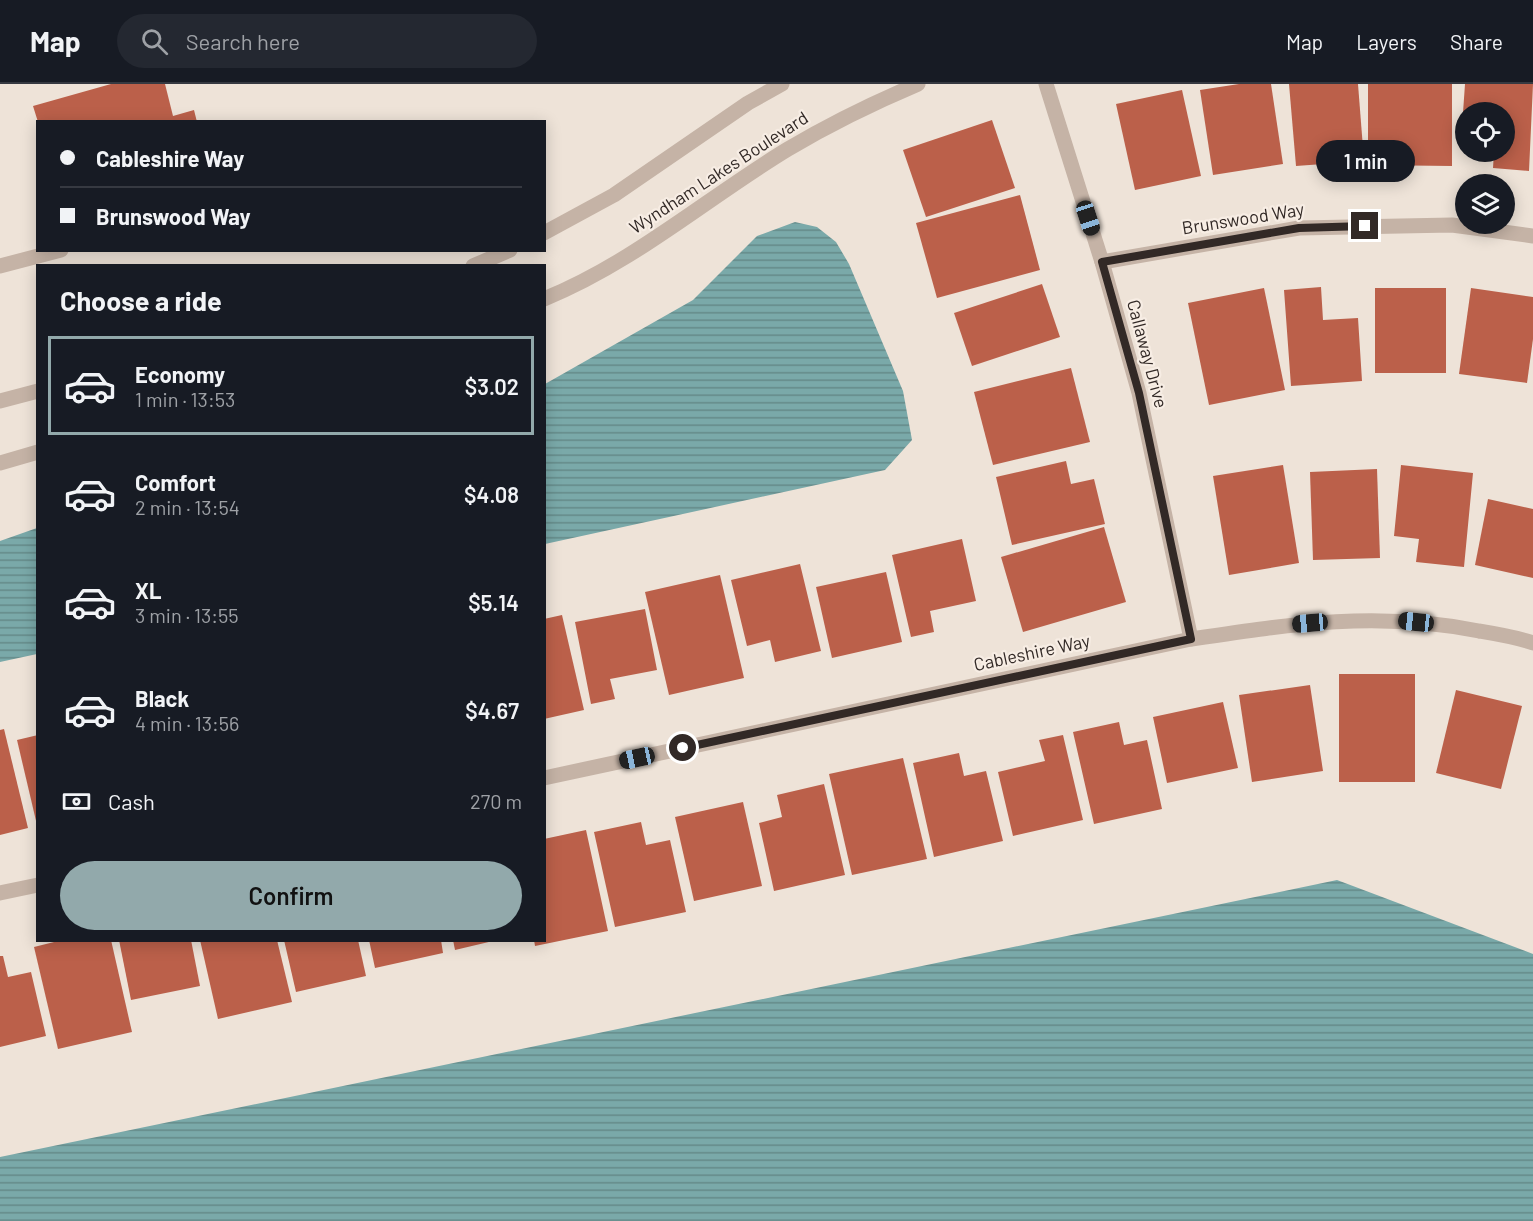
<!DOCTYPE html>
<meta charset="utf-8">
<style>
:root{--surface:#171b24;--page:#242831;--text:#f1f3f6;--muted:#9ea1a6;--line:#363941;--accent:#92a9ab}
body{margin:0;font-family:Barlow,sans-serif;background:var(--page);color:var(--text);height:100vh;display:flex;flex-direction:column;font-size:22px;white-space:nowrap}
*{box-sizing:border-box;margin:0}
p{font-size:20px;color:var(--muted)}
.icon{flex:none;width:33px;height:33px;fill:none;stroke:currentColor;stroke-width:2;stroke-linecap:round;stroke-linejoin:round}
.map{position:relative;flex:1;overflow:hidden}
.panel{position:absolute;left:36px;top:180px;width:510px;height:678px;display:flex;flex-direction:column;background:var(--surface);border-radius:0px;box-shadow:0 3px 15px #0003}
.panel>*{flex:none}
.banner{position:absolute;left:36px;top:36px;width:510px;height:132px;border-radius:0px;box-shadow:0 3px 15px #0003;display:grid;align-content:center;height:132px;padding:0 24px;background:var(--surface)}
.fabs{position:absolute;left:1455px;top:18px;display:grid;gap:12px}
.fabs a{display:grid;place-items:center;width:60px;height:60px;border-radius:50%;background:var(--surface);box-shadow:0 3px 15px #0003;font-size:30px}
.end{position:absolute;width:27px;height:27px;margin:-14px;border:8px solid #322926;background:#fff;box-shadow:0 0 0 3px #fff}
.from{border-radius:50%}
.bubble{position:absolute;height:42px;border-radius:21px;background:var(--surface);box-shadow:0 3px 15px #0003;font-size:20px;font-weight:600;line-height:42px;text-align:center}
.car{position:absolute;width:18px;height:36px;margin:-18px -9px;border-radius:8px;box-shadow:0 0 4px 2px #0007;background:linear-gradient(#222 24%,#8ab4d8 0 40%,#222 0 76%,#8ab4d8 0 86%,#222 0)}
.banner b{display:flex;align-items:center;gap:21px;height:57px;font-size:22px}
.banner b+b{border-top:2px solid var(--line)}
.banner i{width:15px;height:15px;background:var(--text)}
ul{padding:0;list-style:none}
li{display:flex;align-items:center;gap:18px;height:99px;margin:0 12px 9px;padding:0 12px;border:3px solid transparent;border-radius:0px}
li div{flex:1}
li b{display:block;font-size:22px}
li em{font-style:normal;font-weight:600}
li.current{border-color:var(--accent)}
li>.icon{width:54px;height:54px;stroke-width:1.5}
h2{padding:0 24px;font-size:27px;line-height:72px}
.pay{display:flex;align-items:center;gap:15px;height:66px;padding:0 24px;font-size:22px}
.pay p{margin-inline-start:auto}
.action{display:flex;gap:12px;margin-top:auto;padding:12px 24px}
.action a{flex:1;height:69px;border-radius:36px;background:var(--accent);color:#111;font-size:24px;font-weight:600;line-height:69px;text-align:center}
header{display:flex;align-items:center;gap:36px;box-sizing:border-box;height:84px;padding:0 30px;background:var(--surface);border-bottom:2px solid var(--line)}
header strong{font-size:28px}
nav{display:flex;gap:33px;margin-inline-start:auto;font-size:21px}
.search{width:420px;height:54px;background:var(--page);display:flex;align-items:center;gap:15px;box-sizing:border-box;padding:0 21px;border-radius:33px;color:var(--muted);font-size:22px}
.map>svg:first-child{display:block}
</style>
<header>
<strong>Map</strong>
<div class="search"><svg class="icon" aria-label="search" viewBox="0 0 24 24"><circle cx="10" cy="10" r="6"/><path d="M15 15l6 6"/></svg>Search here</div>
<nav><a>Map</a><a>Layers</a><a>Share</a></nav>
</header>
<div class="map">
<svg width="1533" height="1137" viewBox="0 0 1533 1137">
<defs>
<pattern id="water-rules" width="6" height="5" patternUnits="userSpaceOnUse" patternTransform="scale(1.5)"><rect width="6" height="5" fill="#7aa9a9"/><path d="M0 2.5h6" fill="none" stroke="#658a89"/></pattern>
</defs>
<rect width="100%" height="100%" fill="#eee3d8"/>
<g fill="url(#water-rules)">
<path d="M795,138L817,143L836,158L849,180L903,307L912,356L885,386L545,460V300L693,216L757,152Z"/>
<path d="M37,444V570L0,578V457Z"/>
<path d="M1337,796L1533,870V1137H0V1073Z"/>
</g>
<g fill="#bb604a">
<path d="M111,0H165L173,32L194,26L197,38H38L33,22Z"/>
<path d="M1239,0H1271L1283,80L1213,91L1200,6Z"/>
<path d="M1289,0H1358L1364,77L1296,82Z"/>
<path d="M1368,0H1452V82L1368,81Z"/>
<path d="M1465,0H1533L1529,87L1493,84L1494,68H1504V28H1466V43H1462Z"/>
<path d="M1182,6L1201,92L1135,106L1116,20Z"/>
<path d="M992,36L1015,104L926,133L903,66Z"/>
<path d="M1020,111L1040,186L937,214L916,139Z"/>
<path d="M1042,200L1060,253L972,282L954,229Z"/>
<path d="M1321,203L1323,236L1358,234L1362,297L1291,302L1284,206Z"/>
<path d="M1264,204L1285,306L1209,321L1188,219Z"/>
<rect x="1375" y="204" width="71" height="85"/>
<path d="M1471,204L1533,213V255L1527,299L1459,290Z"/>
<path d="M1071,284L1090,358L993,381L974,308Z"/>
<path d="M1066,377L1071,400L1094,395L1105,440L1012,461L996,393Z"/>
<path d="M1283,381L1299,479L1229,491L1213,392Z"/>
<path d="M1401,381L1473,389L1464,483L1416,478L1419,455L1394,452Z"/>
<path d="M1377,385L1380,474L1313,476L1310,388Z"/>
<path d="M1488,415L1533,425V494L1475,481Z"/>
<path d="M1104,443L1126,518L1023,548L1001,473Z"/>
<path d="M962,455L976,517L930,527L934,548L911,553L892,471Z"/>
<path d="M800,480L821,567L775,578L770,556L747,562L731,496Z"/>
<path d="M886,488L902,558L832,574L816,503Z"/>
<path d="M720,491L744,594L669,611L645,508Z"/>
<path d="M645,525L657,586L610,595L615,615L591,620L575,538Z"/>
<path d="M562,531L584,626L544,635V535Z"/>
<rect x="1339" y="590" width="76" height="108"/>
<path d="M1310,601L1323,687L1252,698L1239,611Z"/>
<path d="M1456,606L1522,622L1501,705L1436,689Z"/>
<path d="M1223,618L1238,684L1167,699L1153,633Z"/>
<path d="M1119,638L1124,661L1147,656L1162,725L1094,740L1073,648Z"/>
<path d="M4,645L28,744L0,751V646Z"/>
<path d="M38,651V741H37L17,656Z"/>
<path d="M1063,651L1083,736L1013,752L998,688L1045,677L1039,656Z"/>
<path d="M959,669L964,692L986,687L1003,757L934,773L913,679Z"/>
<path d="M903,674L927,775L852,791L829,690Z"/>
<path d="M824,700L845,791L774,807L759,739L782,733L777,711Z"/>
<path d="M743,718L762,802L694,817L675,733Z"/>
<path d="M641,738L646,761L670,756L686,828L615,843L594,748Z"/>
<path d="M586,746L608,847L535,862L534,856H544V755Z"/>
<path d="M62,856H111L132,948L58,965L34,863Z"/>
<path d="M119,856H191L200,902L131,916Z"/>
<path d="M200,856H277L292,918L218,935Z"/>
<path d="M284,856H358L366,892L296,908Z"/>
<path d="M369,856H441L443,869L375,884Z"/>
<path d="M453,856H493V857L455,866Z"/>
<path d="M0,872H3L8,893L31,888L46,952L0,963Z"/>
</g>
<g fill="none" stroke-linecap="round" stroke-linejoin="round">
<path stroke="#c5b3a6" stroke-width="15" d="M0,182L61,166"/>
<g stroke="#c5b3a6" stroke-width="15">
<path d="M1046,0L1102,178L1139,309L1191,555"/>
<path d="M1102,178L1299,144L1452,141L1533,152"/>
<path d="M544,694L1191,555C1292,540 1378,527 1479,547C1497,550 1516,553 1533,559"/>
<path d="M0,809L38,801"/>
</g>
<g stroke="#c5b3a6" stroke-width="15">
<path d="M544,149L614,111L748,19L782,0"/>
<path d="M473,182L510,166"/>
<path d="M544,215C633,179 707,114 788,65C830,40 873,19 918,0"/>
<path d="M0,317L38,307"/>
<path d="M0,379L38,368"/>
</g>
</g>
<g fill="none" stroke-linecap="round" stroke-linejoin="round">
<path stroke="#322926" stroke-width="8" d="M683,664L1191,555L1139,309L1102,178L1299,144L1365,142"/>
</g>
<g text-anchor="middle" stroke-width="4.5" stroke-linejoin="round" paint-order="stroke">
<g font-size="18" fill="#322926" stroke="#f7ede4">
<text transform="translate(719 89) rotate(-33)" y="6">Wyndham Lakes Boulevard</text>
<text transform="translate(1243 135) rotate(-9)" y="6">Brunswood Way</text>
<text transform="translate(1147 270) rotate(75)" y="6">Callaway Drive</text>
<text transform="translate(1032 569) rotate(-12)" y="6">Cableshire Way</text>
</g>
</g>
</svg>
<div class="fabs">
<a><svg class="icon" aria-label="locate" viewBox="0 0 24 24"><circle cx="12" cy="12" r="6"/><path d="M12 2v4M12 18v4M2 12h4M18 12h4"/></svg></a>
<a><svg class="icon" aria-label="layers" viewBox="0 0 24 24"><path d="M12 4l9 5-9 5-9-5zM3 14l9 5 9-5"/></svg></a>
</div>
<i class="end from" style="left:683px;top:664px"></i>
<i class="end" style="left:1365px;top:142px"></i>
<div class="bubble" style="left:1316px;top:56px;width:99px">1 min</div>
<i class="car" style="left:1088px;top:134px;rotate:162deg"></i>
<i class="car" style="left:1416px;top:538px;rotate:276deg"></i>
<i class="car" style="left:1310px;top:539px;rotate:265deg"></i>
<i class="car" style="left:637px;top:674px;rotate:258deg"></i>
<div class="banner">
<b><i class="from"></i>Cableshire Way</b>
<b><i></i>Brunswood Way</b>
</div>
<section class="panel">
<h2>Choose a ride</h2>
<ul>
<li class="current"><svg class="icon" aria-label="car" viewBox="0 0 24 24"><path d="M5 17H2v-5l4-1 3-4h7l3 4 3 1v5h-3M9 17h6M6 11h13"/><circle cx="7" cy="17" r="2"/><circle cx="17" cy="17" r="2"/></svg><div><b>Economy</b><p>1 min · 13:53</p></div><em>$3.02</em></li>
<li><svg class="icon" aria-label="car" viewBox="0 0 24 24"><path d="M5 17H2v-5l4-1 3-4h7l3 4 3 1v5h-3M9 17h6M6 11h13"/><circle cx="7" cy="17" r="2"/><circle cx="17" cy="17" r="2"/></svg><div><b>Comfort</b><p>2 min · 13:54</p></div><em>$4.08</em></li>
<li><svg class="icon" aria-label="car" viewBox="0 0 24 24"><path d="M5 17H2v-5l4-1 3-4h7l3 4 3 1v5h-3M9 17h6M6 11h13"/><circle cx="7" cy="17" r="2"/><circle cx="17" cy="17" r="2"/></svg><div><b>XL</b><p>3 min · 13:55</p></div><em>$5.14</em></li>
<li><svg class="icon" aria-label="car" viewBox="0 0 24 24"><path d="M5 17H2v-5l4-1 3-4h7l3 4 3 1v5h-3M9 17h6M6 11h13"/><circle cx="7" cy="17" r="2"/><circle cx="17" cy="17" r="2"/></svg><div><b>Black</b><p>4 min · 13:56</p></div><em>$4.67</em></li>
</ul>
<div class="pay"><svg class="icon" aria-label="cash" viewBox="0 0 24 24"><path d="M3 7h18v10H3z"/><circle cx="12" cy="12" r="2"/></svg>Cash<p>270 m</p></div>
<div class="action"><a>Confirm</a></div>
</section>
</div>
